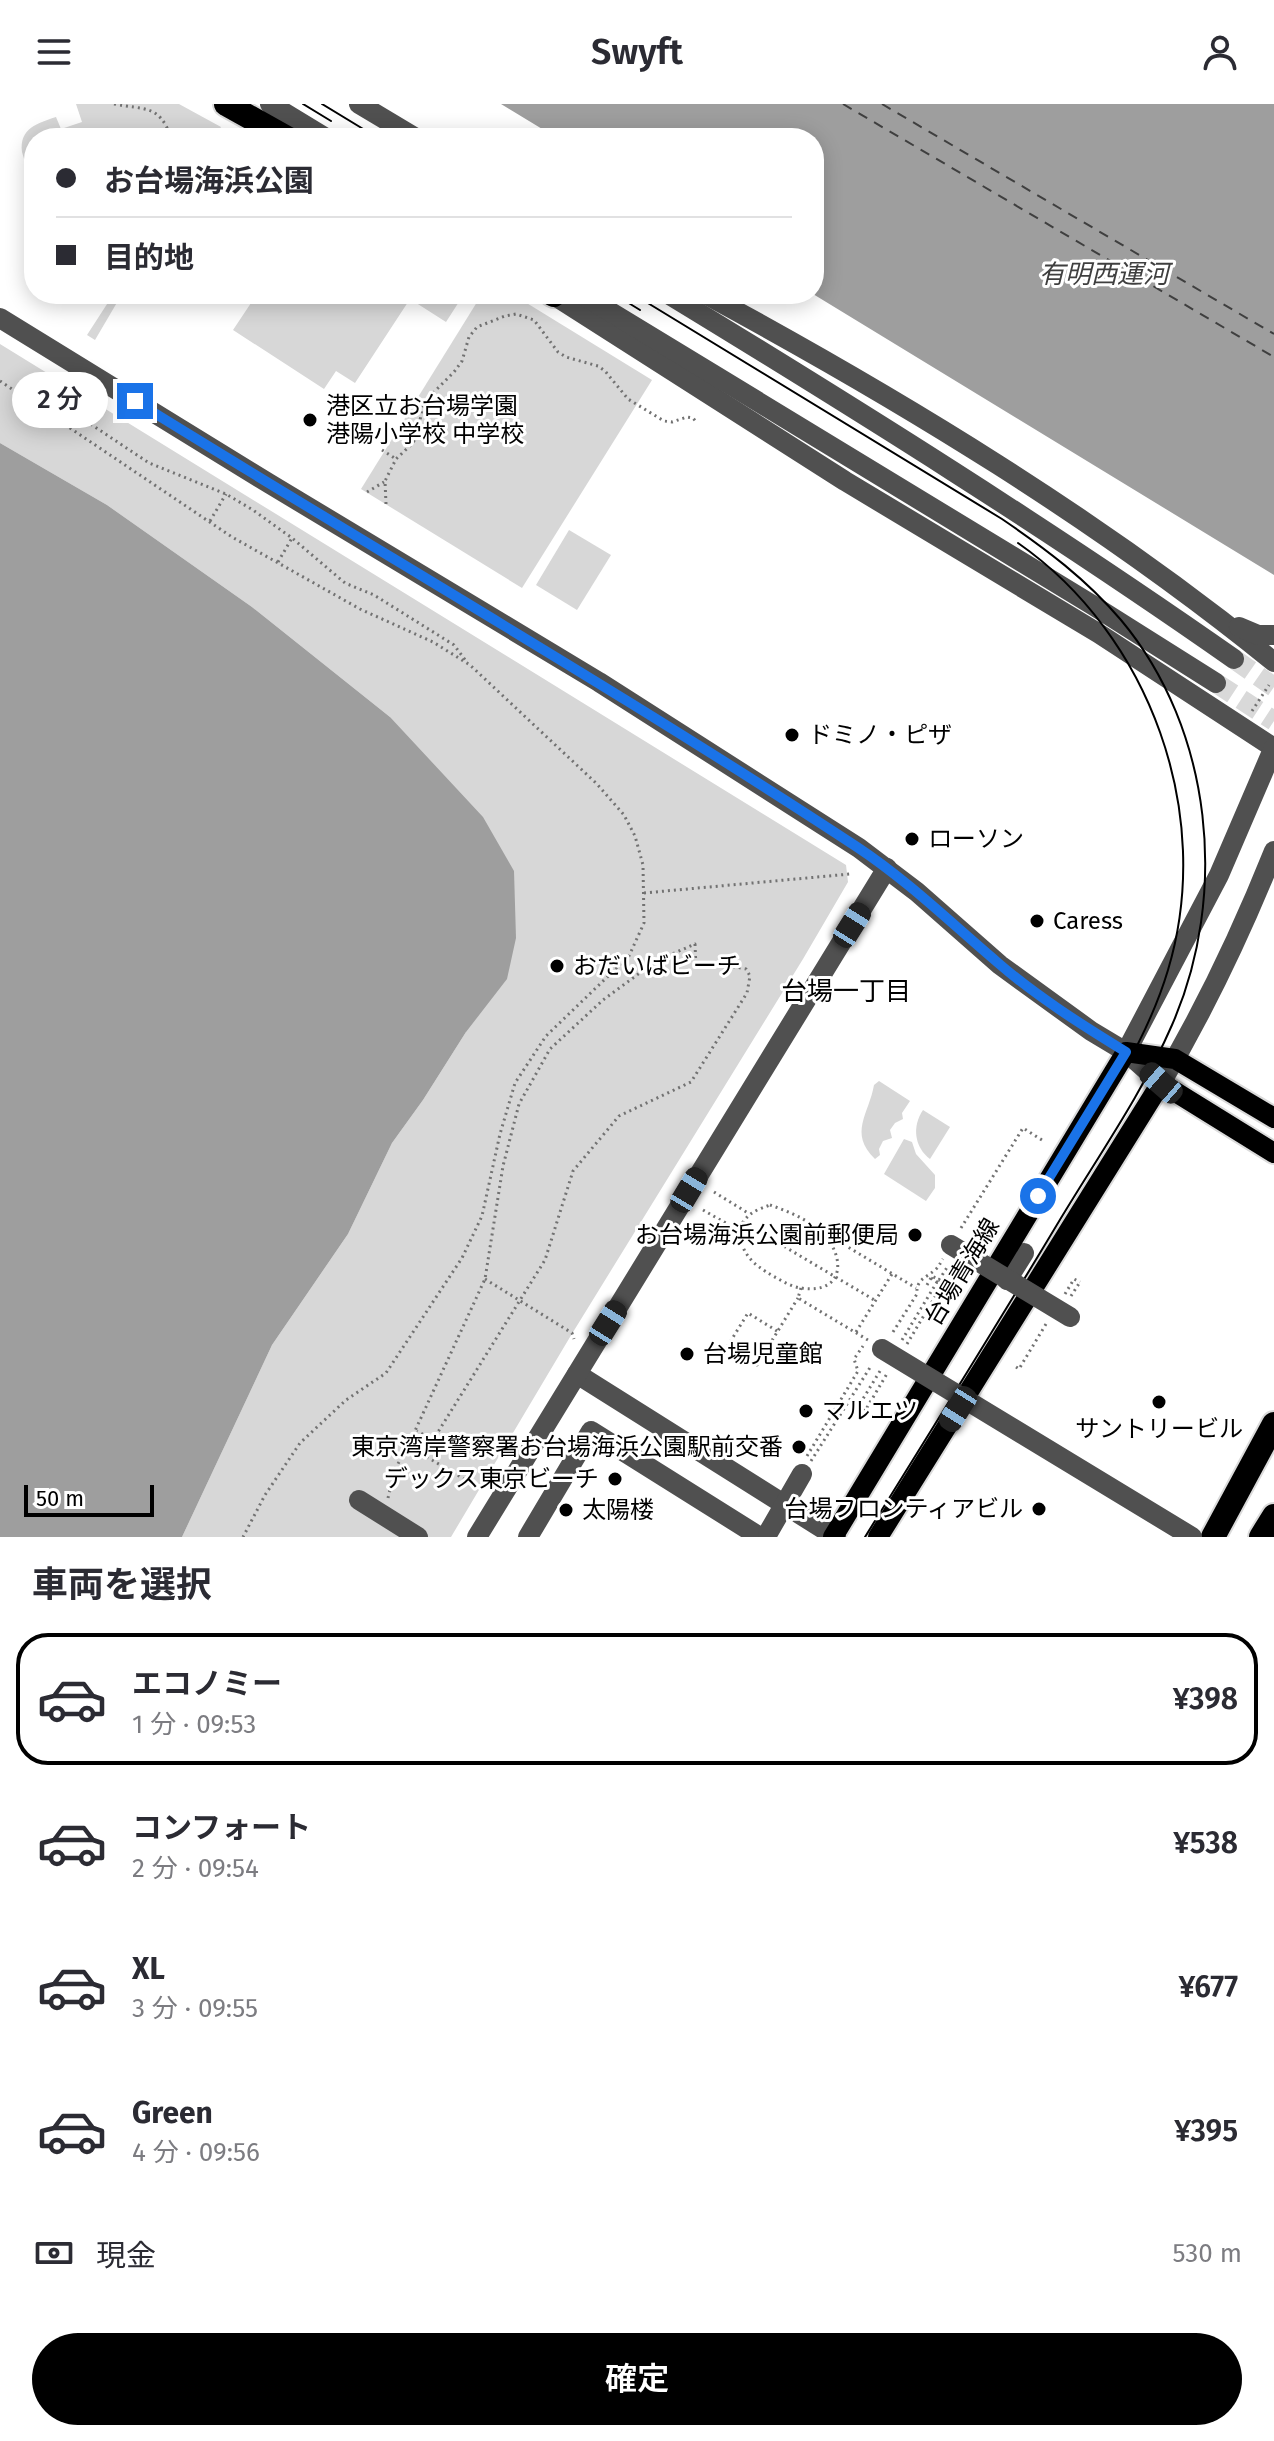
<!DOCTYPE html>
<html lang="ja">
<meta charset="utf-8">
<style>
:root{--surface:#fff;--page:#f2f2f3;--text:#2b2b33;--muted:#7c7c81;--line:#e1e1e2;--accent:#000}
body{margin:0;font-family:"Fira Sans","Noto Sans JP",sans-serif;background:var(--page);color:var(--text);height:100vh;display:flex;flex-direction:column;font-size:30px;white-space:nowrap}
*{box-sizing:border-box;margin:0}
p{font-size:26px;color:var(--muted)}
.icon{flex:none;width:44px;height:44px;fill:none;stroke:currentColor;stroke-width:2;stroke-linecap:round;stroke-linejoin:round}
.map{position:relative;height:1433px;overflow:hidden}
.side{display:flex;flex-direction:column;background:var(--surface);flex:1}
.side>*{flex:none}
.banner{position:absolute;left:24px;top:24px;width:800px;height:176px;border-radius:32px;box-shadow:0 4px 20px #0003;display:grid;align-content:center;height:176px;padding:0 32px;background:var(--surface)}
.scale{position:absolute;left:24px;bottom:20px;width:130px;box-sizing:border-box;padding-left:8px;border:4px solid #000;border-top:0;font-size:22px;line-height:28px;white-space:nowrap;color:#000;-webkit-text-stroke:6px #fff;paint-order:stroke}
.end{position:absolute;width:36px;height:36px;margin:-18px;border:10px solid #1a73e8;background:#fff;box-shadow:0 0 0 4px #fff}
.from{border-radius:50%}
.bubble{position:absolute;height:56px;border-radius:28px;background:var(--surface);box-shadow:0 4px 20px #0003;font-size:26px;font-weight:600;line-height:56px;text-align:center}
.car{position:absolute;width:24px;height:48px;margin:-24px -12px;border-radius:10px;box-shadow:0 0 6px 2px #0007;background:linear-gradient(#222 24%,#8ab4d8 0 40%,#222 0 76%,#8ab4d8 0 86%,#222 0)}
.banner b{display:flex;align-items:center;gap:28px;height:76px;font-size:30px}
.banner b+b{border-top:2px solid var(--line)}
.banner i{width:20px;height:20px;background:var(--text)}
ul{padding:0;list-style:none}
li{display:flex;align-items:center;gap:24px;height:132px;margin:0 16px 12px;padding:0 16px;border:4px solid transparent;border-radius:32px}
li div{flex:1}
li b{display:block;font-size:30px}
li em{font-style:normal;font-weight:600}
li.current{border-color:var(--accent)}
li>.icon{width:72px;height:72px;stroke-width:1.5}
h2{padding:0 32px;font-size:36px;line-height:96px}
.pay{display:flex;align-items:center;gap:20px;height:88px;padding:0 32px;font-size:30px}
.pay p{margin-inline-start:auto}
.primary-button{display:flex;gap:16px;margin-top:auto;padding:16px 32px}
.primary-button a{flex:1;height:92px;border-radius:48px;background:var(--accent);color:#fff;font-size:32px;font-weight:600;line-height:92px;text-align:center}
header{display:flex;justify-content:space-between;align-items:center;height:104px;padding:0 32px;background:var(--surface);font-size:36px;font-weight:600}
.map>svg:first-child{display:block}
</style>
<header><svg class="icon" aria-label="menu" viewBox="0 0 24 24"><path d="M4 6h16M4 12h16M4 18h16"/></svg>Swyft<svg class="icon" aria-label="person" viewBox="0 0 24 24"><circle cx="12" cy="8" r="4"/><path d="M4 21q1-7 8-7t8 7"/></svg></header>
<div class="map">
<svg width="1274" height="1433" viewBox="0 0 1274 1433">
<rect width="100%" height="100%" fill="#fff"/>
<g fill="#d7d7d7">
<path d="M76,0H179L221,23L215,34H34V88L22,48C19,24 38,19 56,13L61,25L82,18Z"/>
<path d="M110,190H122L95,236L87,231L109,197Z"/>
<path d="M257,190H464L446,218L410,195L355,279L336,267L324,285L233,226Z"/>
<path d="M482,190H512L652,276L522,484L361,385Z"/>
<path d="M0,240L846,761L848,778L803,855L570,1233L451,1433H182L272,1241L348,1130L392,1039L423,996L466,928L390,613L252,503L107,401L0,339Z"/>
<path d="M569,426L611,451L577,506L536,481Z"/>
<path d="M879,977L910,997L902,1009L903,1015L895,1019L890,1026L892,1034L883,1037L879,1045L880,1051L875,1055C848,1029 869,1010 874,981Z"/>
<path d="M923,1006L950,1023L930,1055C914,1043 912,1022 923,1006Z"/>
<path d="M904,1035L912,1038L916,1050L935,1071V1084L926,1097L884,1070Z"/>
</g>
<g fill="#9e9e9e">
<path d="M501,0H1274V471L813,190L814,34H557Z"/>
<path d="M0,339L107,401L252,503L390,613L483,713L514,767L516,834L507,875L466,928L423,996L392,1039L348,1130L272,1241L182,1433H0Z"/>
</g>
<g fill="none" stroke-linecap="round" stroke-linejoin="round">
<g stroke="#3f3f3f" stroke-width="2" stroke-dasharray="10 8" stroke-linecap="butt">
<path d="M843,0L1274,253"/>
<path d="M882,0L1274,230"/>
</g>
<g stroke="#d9d9d9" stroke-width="20" stroke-dasharray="20 10" stroke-linecap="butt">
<path d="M1234,555L1274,583"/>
<path d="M1216,579L1274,617"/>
</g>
<defs>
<g id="major">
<path d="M833,1433L1126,948L1175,955L1274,1014"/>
<path d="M878,1433L1161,979L1274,1049"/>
</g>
<g id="highway">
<path d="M226,0L287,34"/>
<path d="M552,190L554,191"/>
<path d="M1213,1433L1274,1320"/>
<path d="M1261,1433L1274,1412"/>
</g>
</defs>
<use href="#major" stroke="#dbdbdb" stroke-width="24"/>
<use href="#highway" stroke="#dbdbdb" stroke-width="28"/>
<g stroke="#727272" stroke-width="3" stroke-dasharray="2 4" stroke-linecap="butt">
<path d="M114,0C144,6 160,0 171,34"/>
<path d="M0,277L232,433L360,505L433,538L470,561L597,680L624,711L635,732L643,761L644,819L629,852L546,932L515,979L500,1030L482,1112L462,1154L386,1269L346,1296L300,1339L265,1391L243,1433"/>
<path d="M16,284L50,293L149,359L226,390L253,406L292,434L345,479L374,491L454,541L466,557"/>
<path d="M382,346L396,355"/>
<path d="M367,388L384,378"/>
<path d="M386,400L385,377L396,355L413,339L418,328L422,305L428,294L454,268L462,257L469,233L477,223L505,212L516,210L534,216L558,248L566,253L598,262L605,267L628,295L664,317L672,318L687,313L693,314L697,319"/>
<path d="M210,417L226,390"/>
<path d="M278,458L292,434"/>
<path d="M1252,607L1269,581"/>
<path d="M644,789L850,770"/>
<path d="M714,1088L748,1109"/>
<path d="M770,1101C787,1107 805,1114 819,1126C846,1149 847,1191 801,1184C792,1183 782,1177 773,1172C751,1159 743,1151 738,1126C747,1110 753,1107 770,1101Z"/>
<path d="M703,1106L738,1126"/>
<path d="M743,1118L876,1197"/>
<path d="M961,1124L1023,1024L1042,1036"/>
<path d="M823,1128L916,1184"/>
<path d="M931,1174L951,1187"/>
<path d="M485,1175L572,1229L574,1235"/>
<path d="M939,1176L948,1162"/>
<path d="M927,1181L932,1172L944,1179L952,1165"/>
<path d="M801,1184L798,1194L868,1236"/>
<path d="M1065,1190L1074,1175L1080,1178"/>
<path d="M777,1227L748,1209L727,1243L757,1261L798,1194"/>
<path d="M856,1228L892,1170"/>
<path d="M893,1228L917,1190C916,1175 926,1174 935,1166C939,1163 940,1159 943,1155"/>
<path d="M902,1236L937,1178"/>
<path d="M907,1240L942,1181"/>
<path d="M1016,1263L1019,1265L1046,1220"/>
<path d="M880,1267L858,1303L865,1307L888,1268"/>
<path d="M408,1342L485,1175L503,1062L519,1000L550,945L603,896L656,857L695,840L696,863L730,862L746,865L750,872L747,889L691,978L619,1012L573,1067L545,1156L433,1336L417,1327"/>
<path d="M807,1352L858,1267L854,1255L863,1242"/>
<path d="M811,1357L871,1262"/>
<path d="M388,1394L395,1365L408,1342L483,1386"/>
</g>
<g stroke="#505050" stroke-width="20">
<path d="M270,0L326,34"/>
<path d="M359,0L416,34"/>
<path d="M552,190L845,377L1098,529L1274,644"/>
<path d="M581,190L1094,502L1216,579"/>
<path d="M668,190C860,307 1050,426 1234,555"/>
<path d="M705,190C903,297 1099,416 1274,558"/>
<path d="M0,214L270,380L599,578L859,744L917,788L1000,861L1091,927L1126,948L1161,979C1205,905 1242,827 1274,747"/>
<path d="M1239,523L1258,531H1274"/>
<path d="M1126,948L1219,771L1274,643"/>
<path d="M1007,1176L1024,1149"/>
<path d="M577,1270L836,1433"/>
<path d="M477,1433L887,764"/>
<path d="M528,1433L591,1327L760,1433"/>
</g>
<use href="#major" stroke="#000" stroke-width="20"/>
<use href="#highway" stroke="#000" stroke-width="24"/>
<g stroke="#000" stroke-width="2">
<path d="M303,0L331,17"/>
<path d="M322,0L378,34"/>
<path d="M614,190L640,206"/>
<path d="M633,190L1002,415C1046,445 1086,475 1121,516C1213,626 1229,791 1172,921C1143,988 1099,1051 1061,1114C997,1221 931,1327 865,1433"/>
<path d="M837,1433C905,1321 973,1210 1041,1098C1087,1025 1143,950 1168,866C1215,710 1150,531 1018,439"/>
</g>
<path stroke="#727272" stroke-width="3" stroke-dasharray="2 4" stroke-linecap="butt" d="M1071,1192L1080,1178"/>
<g stroke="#505050" stroke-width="20">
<path d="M951,1141L1070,1213"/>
<path d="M882,1245L1192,1433"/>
<path d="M359,1396L418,1433"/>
<path d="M768,1429L802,1370"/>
</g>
</g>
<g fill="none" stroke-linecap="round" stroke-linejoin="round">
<path stroke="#1a73e8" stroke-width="10" d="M135,297C375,446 620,587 857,743C907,776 951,819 997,858C1036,892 1082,921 1126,948L1038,1092"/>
</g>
<g fill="#000" stroke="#fff" stroke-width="3">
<circle cx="310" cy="316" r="8"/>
<circle cx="792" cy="631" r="8"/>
<circle cx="912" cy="735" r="8"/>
<circle cx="1037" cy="817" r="8"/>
<circle cx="557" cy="862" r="8"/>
<circle cx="915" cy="1131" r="8"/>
<circle cx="687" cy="1250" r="8"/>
<circle cx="1159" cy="1298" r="8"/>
<circle cx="806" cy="1307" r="8"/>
<circle cx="799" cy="1343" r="8"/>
<circle cx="615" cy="1375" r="8"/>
<circle cx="1039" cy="1405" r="8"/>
<circle cx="566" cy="1406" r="8"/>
</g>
<g text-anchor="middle" stroke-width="6" stroke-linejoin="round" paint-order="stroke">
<g font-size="24" fill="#000" stroke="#fff" text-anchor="start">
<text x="326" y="310">港区立お台場学園<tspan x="326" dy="28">港陽小学校 中学校</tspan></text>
<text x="808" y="639">ドミノ・ピザ</text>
<text x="928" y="743">ローソン</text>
<text x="1053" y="825">Caress</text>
<text x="573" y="870">おだいばビーチ</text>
<text x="899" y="1139" text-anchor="end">お台場海浜公園前郵便局</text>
<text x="703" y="1258">台場児童館</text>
<text x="822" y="1315">マルエツ</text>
<text x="1159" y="1333" text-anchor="middle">サントリービル</text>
<text x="783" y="1351" text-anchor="end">東京湾岸警察署お台場海浜公園駅前交番</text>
<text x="599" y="1383" text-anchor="end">デックス東京ビーチ</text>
<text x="1023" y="1413" text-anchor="end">台場フロンティアビル</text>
<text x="582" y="1414">太陽楼</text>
</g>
<g font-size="24" fill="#000" stroke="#fff">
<text transform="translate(962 1168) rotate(-59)" y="8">台場青海線</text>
</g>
<g font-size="26" font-style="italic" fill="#3f3f3f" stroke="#fff">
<text x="1104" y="179">有明西運河</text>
</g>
<g font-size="26" fill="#000" stroke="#fff">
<text x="846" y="896">台場一丁目</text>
</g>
</g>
</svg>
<div class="scale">50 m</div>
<i class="end from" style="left:1038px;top:1092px"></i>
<i class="end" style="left:135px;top:297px"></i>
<div class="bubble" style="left:12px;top:268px;width:96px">2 分</div>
<i class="car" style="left:852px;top:821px;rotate:32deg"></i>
<i class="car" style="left:1161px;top:979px;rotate:311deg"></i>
<i class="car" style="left:689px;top:1086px;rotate:31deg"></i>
<i class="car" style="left:608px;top:1219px;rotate:32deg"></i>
<i class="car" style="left:958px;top:1305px;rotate:212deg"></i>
<div class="banner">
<b><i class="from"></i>お台場海浜公園</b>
<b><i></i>目的地</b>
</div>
</div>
<section class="side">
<h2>車両を選択</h2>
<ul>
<li class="current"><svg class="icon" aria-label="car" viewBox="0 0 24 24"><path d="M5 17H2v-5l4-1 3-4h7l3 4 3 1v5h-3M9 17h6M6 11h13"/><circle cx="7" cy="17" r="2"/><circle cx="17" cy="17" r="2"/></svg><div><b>エコノミー</b><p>1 分 · 09:53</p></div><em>¥398</em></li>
<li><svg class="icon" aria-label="car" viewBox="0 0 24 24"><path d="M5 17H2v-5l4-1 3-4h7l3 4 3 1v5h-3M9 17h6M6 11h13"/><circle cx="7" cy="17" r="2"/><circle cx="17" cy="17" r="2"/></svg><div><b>コンフォート</b><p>2 分 · 09:54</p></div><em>¥538</em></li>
<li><svg class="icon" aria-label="car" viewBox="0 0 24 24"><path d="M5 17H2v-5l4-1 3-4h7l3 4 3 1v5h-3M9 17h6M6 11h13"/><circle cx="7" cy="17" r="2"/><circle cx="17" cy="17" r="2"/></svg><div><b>XL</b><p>3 分 · 09:55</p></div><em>¥677</em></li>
<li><svg class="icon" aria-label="car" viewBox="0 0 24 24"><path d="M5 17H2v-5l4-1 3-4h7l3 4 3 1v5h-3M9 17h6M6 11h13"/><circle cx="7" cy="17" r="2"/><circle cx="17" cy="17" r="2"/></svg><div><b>Green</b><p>4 分 · 09:56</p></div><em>¥395</em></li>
</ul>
<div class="pay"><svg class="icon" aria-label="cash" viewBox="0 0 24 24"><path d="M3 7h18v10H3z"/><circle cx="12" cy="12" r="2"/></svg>現金<p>530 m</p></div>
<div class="primary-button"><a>確定</a></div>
</section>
